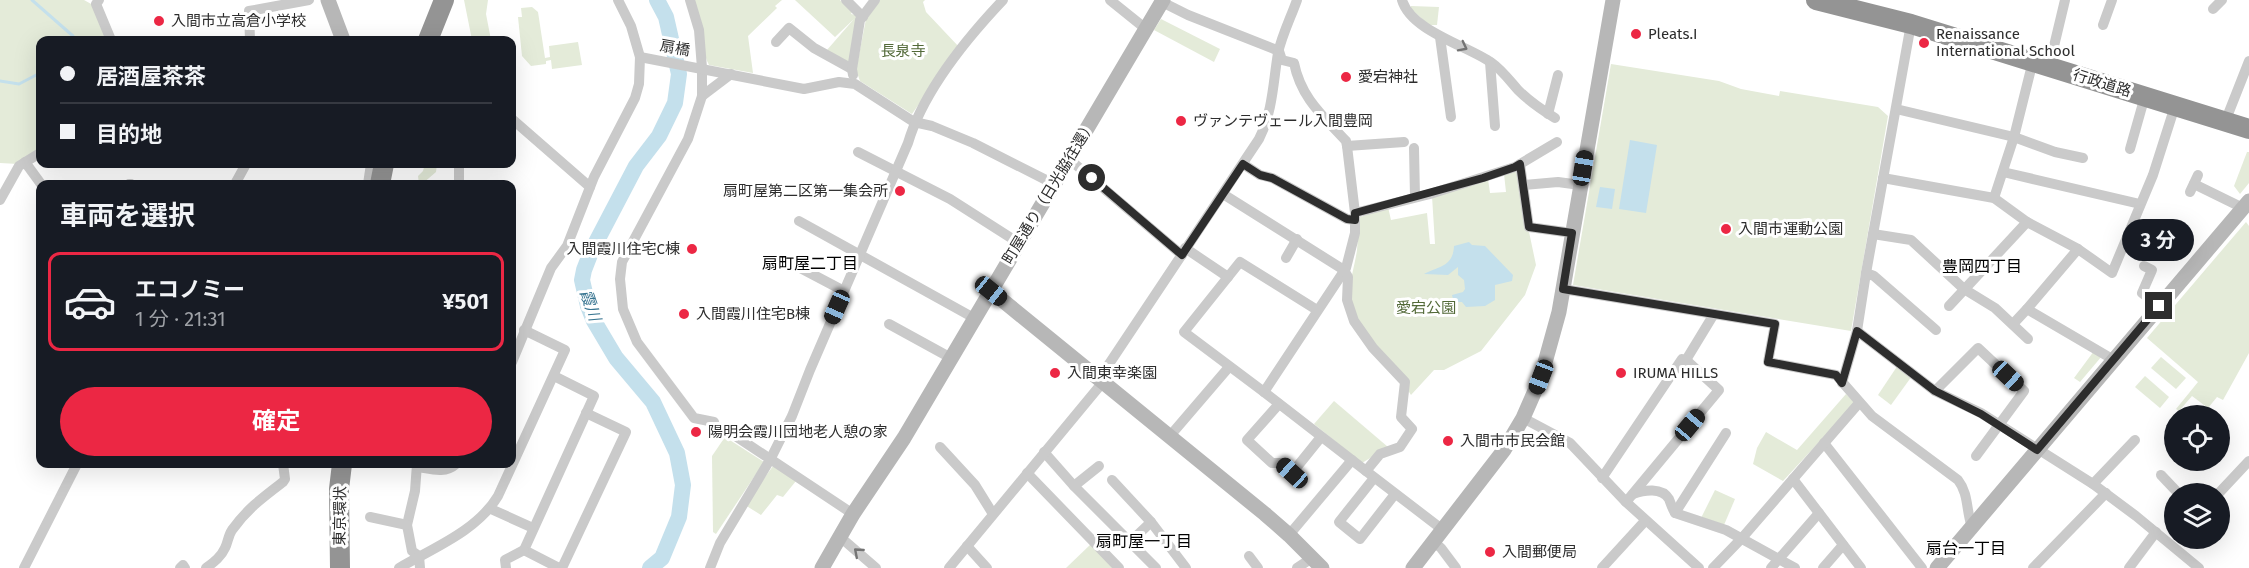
<!DOCTYPE html>
<html lang="ja">
<meta charset="utf-8">
<style>
:root{--surface:#171b24;--page:#242831;--text:#f1f3f6;--muted:#9ea1a6;--line:#363941;--accent:#ec2744}
body{margin:0;font-family:"Fira Sans","Noto Sans JP",sans-serif;background:var(--page);color:var(--text);height:100vh;display:flex;flex-direction:column;font-size:22px;white-space:nowrap}
*{box-sizing:border-box;margin:0}
p{font-size:20px;color:var(--muted)}
.icon{flex:none;width:33px;height:33px;fill:none;stroke:currentColor;stroke-width:2;stroke-linecap:round;stroke-linejoin:round}
.map{position:relative;flex:1;overflow:hidden}
.drawer{position:absolute;left:36px;top:180px;width:480px;height:288px;display:flex;flex-direction:column;background:var(--surface);border-radius:12px;box-shadow:0 6px 24px #0002}
.drawer>*{flex:none}
.banner{position:absolute;left:36px;top:36px;width:480px;height:132px;border-radius:12px;box-shadow:0 6px 24px #0002;display:grid;align-content:center;height:132px;padding:0 24px;background:var(--surface)}
.buttons{position:absolute;left:2164px;top:405px;display:grid;gap:12px}
.buttons a{display:grid;place-items:center;width:66px;height:66px;border-radius:50%;background:var(--surface);box-shadow:0 6px 24px #0002;font-size:30px}
.end{position:absolute;width:27px;height:27px;margin:-14px;border:8px solid #2d2d2d;background:#fff;box-shadow:0 0 0 3px #fff}
.from{border-radius:50%}
.bubble{position:absolute;height:42px;border-radius:21px;background:var(--surface);box-shadow:0 6px 24px #0002;font-size:20px;font-weight:700;line-height:42px;text-align:center}
.car{position:absolute;width:18px;height:36px;margin:-18px -9px;border-radius:8px;box-shadow:0 0 4px 2px #0007;background:linear-gradient(#222 24%,#8ab4d8 0 40%,#222 0 76%,#8ab4d8 0 86%,#222 0)}
.banner b{display:flex;align-items:center;gap:21px;height:57px;font-size:22px}
.banner b+b{border-top:2px solid var(--line)}
.banner i{width:15px;height:15px;background:var(--text)}
ul{padding:0;list-style:none}
li{display:flex;align-items:center;gap:18px;height:99px;margin:0 12px 9px;padding:0 12px;border:3px solid var(--line);border-radius:12px}
li div{flex:1}
li b{display:block;font-size:22px}
li em{font-style:normal;font-weight:700}
li.current{border-color:var(--accent)}
li>.icon{width:54px;height:54px;stroke-width:1.5}
h2{padding:0 24px;font-size:27px;line-height:72px}
.action{display:flex;gap:12px;margin-top:auto;padding:12px 24px}
.action a{flex:1;height:69px;border-radius:36px;background:var(--accent);color:#fff;font-size:24px;font-weight:700;line-height:69px;text-align:center}
.map>svg:first-child{display:block}
</style>
<div class="map">
<svg width="2249" height="568" viewBox="0 0 2249 568">
<rect width="100%" height="100%" fill="#fff"/>
<g fill="#e4ebd9">
<path d="M0,0H84L93,5L108,40H40V149L18,164L0,163Z"/>
<path d="M464,0H488L486,14L491,40H472Z"/>
<path d="M694,0H782L775,6L777,8L748,36L753,73L709,65C699,45 703,21 694,0Z"/>
<path d="M795,0H840L852,12L851,14L860,16L850,63L827,50L854,19L835,37Z"/>
<path d="M880,0H925L923,2L926,12L959,47L912,114L860,81L856,70L866,19Z"/>
<path d="M1411,6L1439,7L1437,25H1429L1411,9Z"/>
<path d="M532,7L538,12L545,58L550,57L549,46L578,42L582,65L552,69L551,60L546,61V64L531,66L522,56L518,17H522L521,8Z"/>
<path d="M1161,19L1220,49L1214,62L1154,30Z"/>
<path d="M1611,64L1719,81L1741,89L1779,96L1780,91L1878,107L1888,116L1851,331L1573,285Z"/>
<path d="M2247,152H2249V183L2240,194L2234,186Z"/>
<path d="M425,164H437L436,172L422,184H419L418,176L423,171Z"/>
<path d="M1516,170L1536,265L1525,295L1481,351L1444,370H1434L1411,395C1395,367 1353,328 1350,296C1349,282 1355,265 1357,250C1358,239 1358,229 1358,218L1388,207L1391,220L1427,213L1430,244H1435L1432,196L1488,179L1490,193L1506,192L1504,174Z"/>
<path d="M2246,222L2249,226V353L2223,400L2217,397L2208,408L2192,396L2179,411L2176,409L2198,382L2147,338Z"/>
<path d="M2094,351L2102,356L2080,382L2074,378Z"/>
<path d="M2161,357L2186,378L2176,389L2151,368Z"/>
<path d="M1898,365L1912,376L1891,405L1878,395Z"/>
<path d="M2145,376L2169,397L2160,408L2135,387Z"/>
<path d="M1846,394L1855,403L1783,481L1753,464L1757,448L1766,432L1797,450Z"/>
<path d="M1334,401L1388,447L1362,463L1314,424Z"/>
<path d="M725,437L764,462L716,534L713,532L712,456Z"/>
<path d="M773,466L796,481L783,497L777,495L761,515L745,505Z"/>
<path d="M1715,490L1735,499L1724,525L1701,518Z"/>
<path d="M1091,544L1113,568H1066Z"/>
</g>
<g fill="#c4e0ec">
<path d="M1630,140L1657,145L1646,213L1619,209Z"/>
<path d="M1600,187L1615,189L1612,209L1596,207Z"/>
<path d="M1469,242L1472,245L1485,246L1513,275L1512,281L1495,285V300L1485,306L1466,307L1462,302H1454L1452,295L1463,292L1465,289L1464,280L1458,275V267L1448,275L1424,274C1439,266 1453,267 1454,246Z"/>
</g>
<g fill="none" stroke-linecap="round" stroke-linejoin="round">
<g stroke="#c4e0ec" stroke-width="3">
<path d="M32,0L73,36L74,40"/>
<path d="M0,81L19,84L40,73"/>
</g>
<path stroke="#c4e0ec" stroke-width="16" d="M650,568L662,558L679,517L683,485L677,453L653,402L616,358L594,321L588,306L582,280L584,270L591,252L636,166L659,136L675,103L679,74L666,17L657,0"/>
<g stroke="#cacaca" stroke-width="10">
<path d="M99,0L96,4L111,40"/>
<path d="M690,0L699,30L702,68V96L688,139L622,262L620,279L623,309L637,342L694,418L714,422"/>
<path d="M846,0L863,17"/>
<path d="M1110,0L1146,29"/>
<path d="M1402,0C1411,31 1468,46 1492,63C1502,70 1510,81 1518,90C1529,101 1542,110 1555,118"/>
<path d="M1162,2L1188,15L1279,51"/>
<path d="M2213,9L2222,0"/>
<path d="M2103,25L2112,0"/>
<path d="M1440,37L1451,117"/>
<path d="M250,40L249,11L309,0"/>
<path d="M776,42L789,28L814,48L852,69"/>
<path d="M1279,51L1282,60L1294,63C1301,98 1323,116 1346,141L1347,146L1355,213V233L1346,268L1264,392L1184,332L1240,262L1317,310"/>
<path d="M640,57L804,89L839,82L855,84L914,122L932,126L973,143L1054,184"/>
<path d="M1490,62L1495,126"/>
<path d="M2049,67L2065,0"/>
<path d="M853,75L852,69L860,20L875,0"/>
<path d="M702,96L731,74"/>
<path d="M1896,109L2014,137L2055,152L2083,158"/>
<path d="M1548,114L1558,75"/>
<path d="M512,119L590,187"/>
<path d="M2225,122L2249,61"/>
<path d="M1347,146L1404,142"/>
<path d="M1414,148L1415,197"/>
<path d="M2130,149L2145,96"/>
<path d="M858,152L950,199L1019,243"/>
<path d="M1069,159L1182,255"/>
<path d="M25,162L41,184"/>
<path d="M459,164V184"/>
<path d="M1243,164L1260,175L1272,178L1347,219L1355,220"/>
<path d="M1520,164L1529,227L1572,233"/>
<path d="M2003,172L2140,204"/>
<path d="M1883,178L1994,198L2027,222L1949,306"/>
<path d="M129,184H131"/>
<path d="M235,184L246,164"/>
<path d="M368,184L371,164"/>
<path d="M2194,184L2243,208"/>
<path d="M1523,185L1558,182L1580,185"/>
<path d="M2190,192L2198,175"/>
<path d="M1223,194L1344,270L1348,277L1347,300L1354,321L1373,348L1405,382L1401,417L1412,429L1400,447L1380,454L1366,471L1443,530"/>
<path d="M1994,198L2014,137L2033,61"/>
<path d="M0,200L19,166L40,153"/>
<path d="M1355,213L1430,194L1515,167L1557,142"/>
<path d="M799,221L974,318"/>
<path d="M2027,222L2078,249L2112,273L2153,175L2175,106"/>
<path d="M1873,234L1911,240L1964,289L1995,308L2028,339"/>
<path d="M1185,248L1228,277"/>
<path d="M1286,258L1297,239"/>
<path d="M789,262L844,291"/>
<path d="M2144,266L2152,270L2142,293L2159,306"/>
<path d="M1866,273L1874,276L1936,330"/>
<path d="M1563,289L1775,324L1768,362L1836,375L1872,416L1958,480C1969,494 1966,511 1972,527"/>
<path d="M2027,309L2114,360"/>
<path d="M889,324L951,358"/>
<path d="M2013,324L2027,309L2078,249"/>
<path d="M1857,331L1935,391L1981,413L2093,484L2136,516L2199,568"/>
<path d="M512,362L551,268L567,246L594,177L635,98L639,84L640,57L631,26L618,0"/>
<path d="M554,376L594,396L524,550L559,568"/>
<path d="M1099,379L1259,139C1273,111 1273,83 1278,53C1282,35 1291,17 1297,0"/>
<path d="M1842,383L1857,331L1866,273L1911,24"/>
<path d="M1935,391L1978,348L2024,391L1976,456"/>
<path d="M1264,392L1366,471"/>
<path d="M1279,404L1247,440L1272,463H1280L1292,473L1321,437"/>
<path d="M1523,418L1570,443L1626,502L1699,568"/>
<path d="M737,437L853,514"/>
<path d="M1169,437L1229,367"/>
<path d="M1824,443L1922,568"/>
<path d="M940,447L975,485L993,514"/>
<path d="M1044,452L1074,486L1156,568"/>
<path d="M417,464L415,491L407,525L412,551L419,556L420,568"/>
<path d="M418,467C431,469 445,474 456,464"/>
<path d="M1027,473L1119,568"/>
<path d="M2161,475L2179,494"/>
<path d="M1374,478L1339,522L1360,539L1395,494"/>
<path d="M1602,478L1682,359L1686,360L1714,314"/>
<path d="M1793,479L1861,568"/>
<path d="M1112,480L1151,522L1186,568"/>
<path d="M2093,484L2135,440"/>
<path d="M1074,486L1099,466"/>
<path d="M1633,494C1644,490 1662,487 1669,499C1671,504 1672,508 1675,513L1726,530L1795,568"/>
<path d="M2218,494L2249,461"/>
<path d="M1626,502L1719,390L1686,360"/>
<path d="M491,509L533,528"/>
<path d="M1675,513L1726,433"/>
<path d="M370,517L407,525"/>
<path d="M1289,535L1352,460"/>
<path d="M839,536L876,568"/>
<path d="M1131,541L1151,522"/>
<path d="M1434,542L1441,548L1456,568"/>
<path d="M967,546L987,568"/>
<path d="M1249,556L1258,568"/>
<path d="M24,568L77,464"/>
<path d="M180,568L183,565L185,568"/>
<path d="M206,568C214,562 221,557 225,548C228,542 228,536 232,530C247,509 262,498 283,482L285,479L283,464"/>
<path d="M399,568C433,548 477,531 498,496L565,350L524,330"/>
<path d="M506,568L505,560L524,550"/>
<path d="M562,568L626,432L586,413"/>
<path d="M710,568L720,543L771,458L792,416L810,370L908,143C923,92 967,38 1003,0"/>
<path d="M949,568L1103,382"/>
<path d="M1297,568L1312,558"/>
<path d="M1602,568L1645,521"/>
<path d="M1713,568L1742,538L1859,403"/>
<path d="M1771,568L1819,513"/>
<path d="M1823,568L1843,545"/>
<path d="M2033,568L2106,493"/>
<path d="M2129,568L2156,532"/>
</g>
<g stroke="#b7b7b7" stroke-width="15">
<path d="M328,0L343,40"/>
<path d="M991,291L1265,514L1289,535L1322,568"/>
<path d="M822,568L853,514L904,438L1163,0"/>
<path d="M1413,568L1504,450L1523,418L1541,377L1559,312L1613,0"/>
<path d="M1937,568L2249,201"/>
</g>
<g stroke="#949494" stroke-width="20">
<path d="M1816,0L1911,24L2249,129"/>
<path d="M428,40L444,0"/>
<path d="M380,184L384,164"/>
<path d="M340,568L339,489L342,464"/>
</g>
</g>
<defs><path id="oneway-chevron" d="M-2-3.5L2.5 0L-2 3.5" fill="none" stroke-width="1.6" stroke-linecap="round" stroke-linejoin="round" transform="scale(1.5)"/></defs>
<g stroke="#747474">
<use href="#oneway-chevron" transform="translate(1463 47) rotate(27)"/>
<use href="#oneway-chevron" transform="translate(858 552) rotate(-139)"/>
</g>
<g fill="none" stroke-linecap="round" stroke-linejoin="round">
<path stroke="#2d2d2d" stroke-width="8" d="M1092,178L1182,255L1243,164L1260,175L1272,178L1347,219L1355,220V213L1483,178L1515,167L1520,164L1529,227L1572,233L1563,289L1775,324L1768,362L1836,375L1842,383L1857,331L1935,391L1981,414L2037,450L2159,306"/>
</g>
<g fill="#ec2744" stroke="#fff" stroke-width="2">
<circle cx="159" cy="21" r="6"/>
<circle cx="1636" cy="34" r="6"/>
<circle cx="1924" cy="43" r="6"/>
<circle cx="1346" cy="77" r="6"/>
<circle cx="1181" cy="121" r="6"/>
<circle cx="900" cy="191" r="6"/>
<circle cx="1726" cy="229" r="6"/>
<circle cx="692" cy="249" r="6"/>
<circle cx="684" cy="314" r="6"/>
<circle cx="1055" cy="373" r="6"/>
<circle cx="1621" cy="373" r="6"/>
<circle cx="696" cy="432" r="6"/>
<circle cx="1448" cy="441" r="6"/>
<circle cx="1490" cy="552" r="6"/>
</g>
<g text-anchor="middle" stroke-width="6" stroke-linejoin="round" paint-order="stroke">
<g font-size="15" fill="#2d2d2d" stroke="#fff" text-anchor="start">
<text x="171" y="26">入間市立高倉小学校</text>
<text x="1648" y="39">Pleats.I</text>
<text x="1936" y="39">Renaissance<tspan x="1936" dy="17">International School</tspan></text>
<text x="1358" y="82">愛宕神社</text>
<text x="1193" y="126">ヴァンテヴェール入間豊岡</text>
<text x="888" y="196" text-anchor="end">扇町屋第二区第一集会所</text>
<text x="1738" y="234">入間市運動公園</text>
<text x="680" y="254" text-anchor="end">入間霞川住宅C棟</text>
<text x="696" y="319">入間霞川住宅B棟</text>
<text x="1067" y="378">入間東幸楽園</text>
<text x="1633" y="378">IRUMA HILLS</text>
<text x="708" y="437">陽明会霞川団地老人憩の家</text>
<text x="1460" y="446">入間市市民会館</text>
<text x="1502" y="557">入間郵便局</text>
</g>
<g font-size="15" fill="#2d2d2d" stroke="#fff">
<text transform="translate(675 48) rotate(10)" y="5">扇橋</text>
<text transform="translate(2102 83) rotate(17)" y="5">行政道路</text>
<text transform="translate(1049 192) rotate(-59)" y="5">町屋通り（日光脇往還）</text>
<text transform="translate(340 516) rotate(-89)" y="5">東京環状</text>
</g>
<g font-size="15" fill="#536a39" stroke="#fff">
<text x="903" y="56">長泉寺</text>
<text x="1426" y="313">愛宕公園</text>
</g>
<g font-size="16" fill="#000" stroke="#fff">
<text x="810" y="269">扇町屋二丁目</text>
<text x="1982" y="272">豊岡四丁目</text>
<text x="1144" y="547">扇町屋一丁目</text>
<text x="1966" y="554">扇台一丁目</text>
</g>
<g font-size="16" font-style="italic" fill="#387591" stroke="#fff">
<text transform="translate(591 305) rotate(71)" y="6">霞川</text>
</g>
</g>
</svg>
<div class="buttons">
<a><svg class="icon" aria-label="locate" viewBox="0 0 24 24"><circle cx="12" cy="12" r="6"/><path d="M12 2v4M12 18v4M2 12h4M18 12h4"/></svg></a>
<a><svg class="icon" aria-label="layers" viewBox="0 0 24 24"><path d="M12 4l9 5-9 5-9-5zM3 14l9 5 9-5"/></svg></a>
</div>
<i class="end from" style="left:1092px;top:178px"></i>
<i class="end" style="left:2159px;top:306px"></i>
<div class="bubble" style="left:2122px;top:219px;width:72px">3 分</div>
<i class="car" style="left:1583px;top:168px;rotate:9deg"></i>
<i class="car" style="left:991px;top:291px;rotate:129deg"></i>
<i class="car" style="left:837px;top:307px;rotate:204deg"></i>
<i class="car" style="left:2008px;top:376px;rotate:133deg"></i>
<i class="car" style="left:1541px;top:377px;rotate:201deg"></i>
<i class="car" style="left:1690px;top:425px;rotate:40deg"></i>
<i class="car" style="left:1292px;top:473px;rotate:312deg"></i>
<div class="banner">
<b><i class="from"></i>居酒屋茶茶</b>
<b><i></i>目的地</b>
</div>
<section class="drawer">
<h2>車両を選択</h2>
<ul>
<li class="current"><svg class="icon" aria-label="car" viewBox="0 0 24 24"><path d="M5 17H2v-5l4-1 3-4h7l3 4 3 1v5h-3M9 17h6M6 11h13"/><circle cx="7" cy="17" r="2"/><circle cx="17" cy="17" r="2"/></svg><div><b>エコノミー</b><p>1 分 · 21:31</p></div><em>¥501</em></li>
</ul>
<div class="action"><a>確定</a></div>
</section>
</div>
